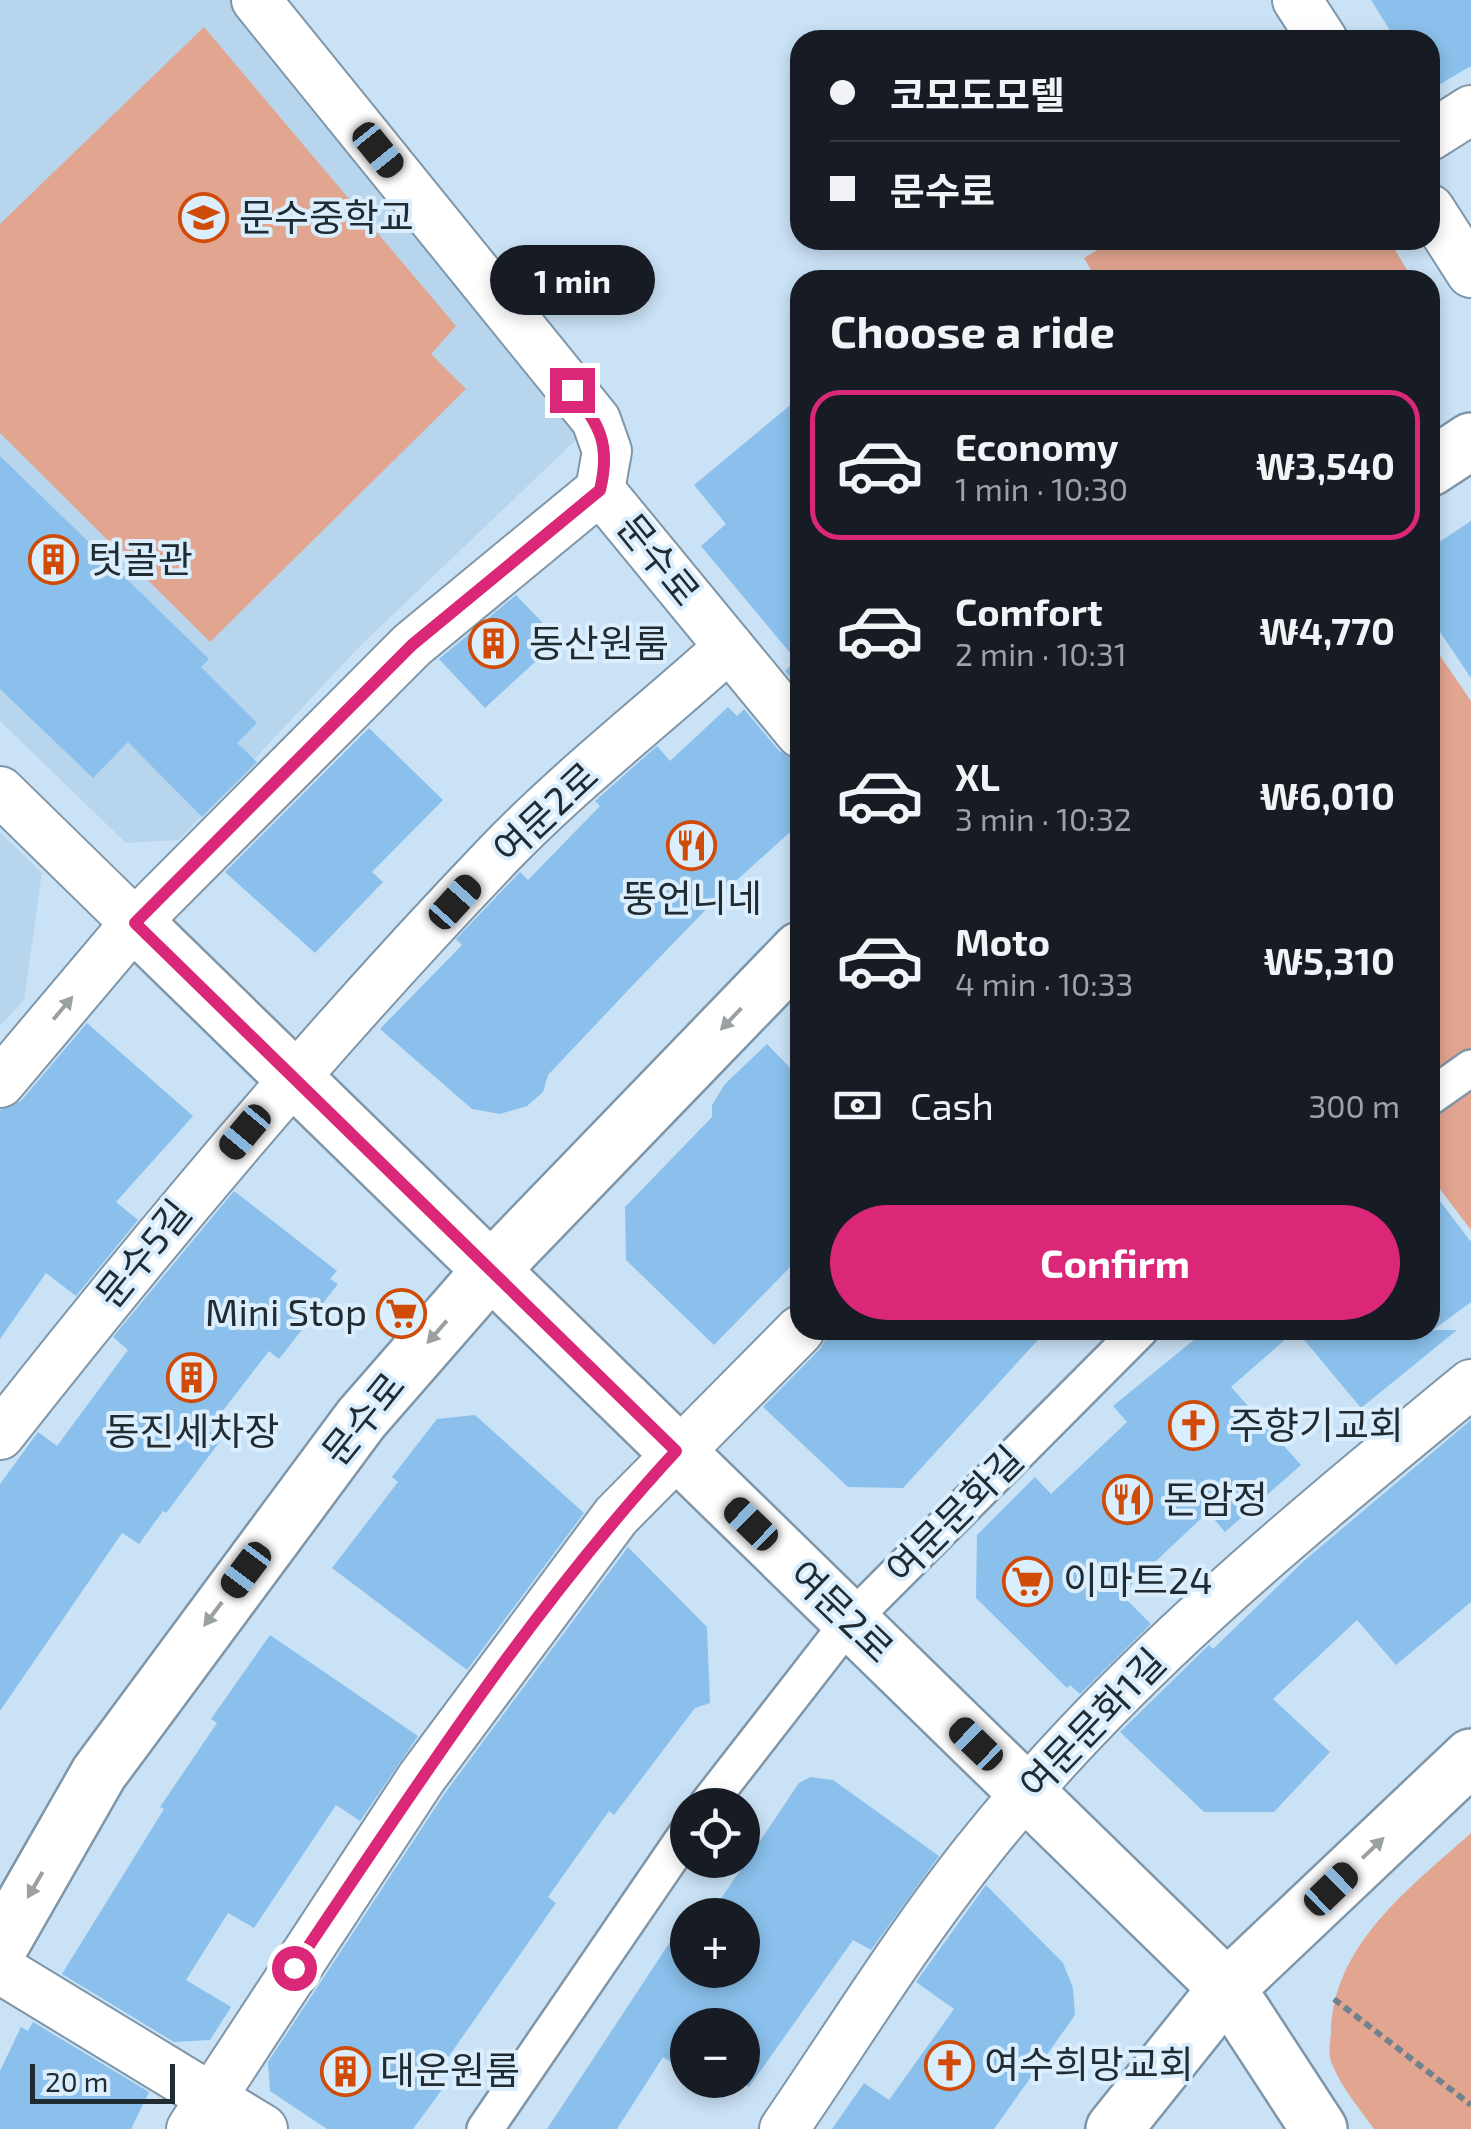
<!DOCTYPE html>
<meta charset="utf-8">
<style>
:root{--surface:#171b24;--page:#242831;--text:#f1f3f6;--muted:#9ea1a6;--line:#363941;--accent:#db2777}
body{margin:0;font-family:"Exo 2","Noto Sans KR",sans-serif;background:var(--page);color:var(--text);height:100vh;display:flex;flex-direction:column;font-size:38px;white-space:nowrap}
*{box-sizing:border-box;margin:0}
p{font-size:32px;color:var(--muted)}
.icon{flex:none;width:55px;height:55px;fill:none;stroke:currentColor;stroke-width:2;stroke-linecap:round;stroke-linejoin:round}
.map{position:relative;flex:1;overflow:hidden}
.drawer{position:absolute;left:790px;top:270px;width:650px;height:1070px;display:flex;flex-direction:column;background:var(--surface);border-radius:30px;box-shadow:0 5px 15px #0003}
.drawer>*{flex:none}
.top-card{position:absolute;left:790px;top:30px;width:650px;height:220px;border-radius:30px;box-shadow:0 5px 15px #0003;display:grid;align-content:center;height:220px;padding:0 40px;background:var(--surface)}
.buttons{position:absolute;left:670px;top:1788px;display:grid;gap:20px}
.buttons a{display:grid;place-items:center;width:90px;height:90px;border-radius:50%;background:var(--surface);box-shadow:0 5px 15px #0003;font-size:50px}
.scale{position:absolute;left:30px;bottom:25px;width:145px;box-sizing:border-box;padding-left:10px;border:5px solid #212b32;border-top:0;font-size:28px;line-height:35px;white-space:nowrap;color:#212b32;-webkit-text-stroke:8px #dbeefe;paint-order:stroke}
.end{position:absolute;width:45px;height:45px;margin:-22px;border:12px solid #db2777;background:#fff;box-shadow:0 0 0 5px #fff}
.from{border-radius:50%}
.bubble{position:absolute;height:70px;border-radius:35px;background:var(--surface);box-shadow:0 5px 15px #0003;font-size:32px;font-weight:700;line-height:70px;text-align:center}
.car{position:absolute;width:30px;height:60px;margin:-30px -15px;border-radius:12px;box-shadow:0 0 8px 2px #0007;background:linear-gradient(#222 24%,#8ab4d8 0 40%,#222 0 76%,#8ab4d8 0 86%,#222 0)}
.top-card b{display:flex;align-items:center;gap:35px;height:95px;font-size:38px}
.top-card b+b{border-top:2px solid var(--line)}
.top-card i{width:25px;height:25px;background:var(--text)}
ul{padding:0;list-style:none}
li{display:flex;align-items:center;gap:30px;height:150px;margin:0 20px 15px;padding:0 20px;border:5px solid transparent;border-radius:30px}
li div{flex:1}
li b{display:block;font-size:38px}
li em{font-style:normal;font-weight:700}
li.on{border-color:var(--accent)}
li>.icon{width:90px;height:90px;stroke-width:1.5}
h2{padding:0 40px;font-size:45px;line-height:120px}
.pay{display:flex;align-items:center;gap:25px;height:110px;padding:0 40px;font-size:38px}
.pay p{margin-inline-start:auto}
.action{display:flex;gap:20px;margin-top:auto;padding:20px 40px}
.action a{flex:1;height:115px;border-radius:60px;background:var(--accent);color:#fff;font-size:40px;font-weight:700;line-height:115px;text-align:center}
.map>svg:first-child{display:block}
</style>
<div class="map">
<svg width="1471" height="2129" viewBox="0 0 1471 2129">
<rect width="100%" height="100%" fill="#cae2f6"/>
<g fill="#b7d5ed">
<path d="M0,0H236L581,435L358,648L179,840L126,843L0,721Z"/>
<path d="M0,832L42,873L24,1000L0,1026Z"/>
</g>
<g fill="#e2a590">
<path d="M204,27L456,326L431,354L466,389L210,642L0,433V224Z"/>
<path d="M1114,240H1389L1413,280H1097L1084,258Z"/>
<path d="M1430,641L1471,701V1230L1430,1176Z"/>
<path d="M1471,1833V2129H1374C1360,2109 1341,2087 1332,2064C1328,2056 1330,2043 1331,2034C1332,1945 1410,1888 1471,1833Z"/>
</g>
<g fill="#8ac0eb">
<path d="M1371,0H1471V66L1430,90V40H1396Z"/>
<path d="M800,397V690L785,671L796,660L701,546L726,524L694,485Z"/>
<path d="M0,456L209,659L201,667L257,723L237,743L257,762L202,817L128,742L93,778L0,689Z"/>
<path d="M1471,521V678L1430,617V548Z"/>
<path d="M516,595L559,640L485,708L439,659Z"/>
<path d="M728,707L737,716L744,709L779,751L800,760V823L716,899L633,985L548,1075L543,1092L527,1106L500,1114L472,1109L380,1029L462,945L456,939L520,872L528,880L600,806L595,801L657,746L670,761Z"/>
<path d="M369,728L443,800L372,872L383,882L315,953L225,872Z"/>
<path d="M87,1023L193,1116L116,1202L138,1220L76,1296L46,1273L0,1339V1110L21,1101Z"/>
<path d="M767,1044L800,1078V1257L714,1345L626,1260L625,1207L712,1117V1105L725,1084Z"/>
<path d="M1430,1188L1471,1242V1302L1433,1330H1457L1361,1408L1296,1330H1430Z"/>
<path d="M234,1191L337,1271L330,1279L338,1284L279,1359L269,1351L208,1430L221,1440L166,1513L163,1511L139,1544L122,1533L0,1711V1484L38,1432L57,1446L128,1350L113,1337Z"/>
<path d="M831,1330H1047L903,1488L848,1487L763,1407L820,1349Z"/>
<path d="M1206,1330H1296L1231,1387L1301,1465L1225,1532L1208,1512L1121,1594L1151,1624L1080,1694L1070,1685L1067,1688L976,1598L977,1535L1035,1477L1051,1494L1127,1422L1113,1406Z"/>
<path d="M475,1415L584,1513L467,1670L332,1568L398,1482L392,1477L437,1419Z"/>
<path d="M1471,1420V1602L1396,1665L1357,1620L1273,1699L1330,1752L1274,1812H1204L1120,1732L1209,1645L1213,1649L1305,1560Z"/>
<path d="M628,1547L707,1627L710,1703L695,1708L614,1815L609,1811L548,1897L556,1903L433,2079L444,2087L413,2129H327L270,2091L268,2062L445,1793Z"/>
<path d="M270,1635L418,1736L360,1821L336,1805L254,1928L228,1913L186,1980L231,2007L210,2040L174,2042L62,1974L164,1809L160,1807L217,1723L211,1719Z"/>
<path d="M810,1777L833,1780L939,1856L871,1950L853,1940L749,2087L738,2080H742V2025H688V2057L680,2068L663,2057L617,2129H547L672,1939L688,1947V1970H742V1915H710L799,1783Z"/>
<path d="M986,1885L1063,1963L1073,1988L1075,2015L994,2129H832L864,2083L889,2100L954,2009L916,1982Z"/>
<path d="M33,2022L149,2092L131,2129H0V2071L21,2027L28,2031Z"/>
</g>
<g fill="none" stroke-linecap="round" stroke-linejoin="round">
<defs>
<g id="pedestrian">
<path d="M1430,1097L1471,1068"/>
<path d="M707,1805L850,1621L1140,1330"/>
<path d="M485,2129L688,1832"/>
</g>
<g id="minor">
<path d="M256,0L596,420L607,451L600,490"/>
<path d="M1297,0L1323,40"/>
<path d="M1430,136L1471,110"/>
<path d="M1430,209L1471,273"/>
<path d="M600,490L800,733"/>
<path d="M0,791L135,923"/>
<path d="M0,1083L135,923L412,645L600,490"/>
<path d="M0,1435C158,1234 321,1040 498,855C569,781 653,716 729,647"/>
<path d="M0,1969L263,2129"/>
<path d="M191,2129L422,1777L616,1516L800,1330"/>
<path d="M784,2129C847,2037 906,1941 975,1854C1117,1674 1295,1529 1471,1384"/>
</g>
<g id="tertiary">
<path d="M1430,468L1471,441"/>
<path d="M135,923L1227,1988L1319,2129"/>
<path d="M0,1946L99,1773L361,1419L491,1270L800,950"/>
<path d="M1114,2129L1227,1988L1471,1757"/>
</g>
</defs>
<use href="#pedestrian" stroke="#7f96a8" stroke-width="40"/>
<use href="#minor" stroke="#7f96a8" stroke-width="52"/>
<use href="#tertiary" stroke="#7f96a8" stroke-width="60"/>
<path stroke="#71828f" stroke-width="6" stroke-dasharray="8 5" stroke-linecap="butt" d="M1334,1999L1471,2105"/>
<use href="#pedestrian" stroke="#fff" stroke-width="35"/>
<use href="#minor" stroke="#fff" stroke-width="48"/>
<use href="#tertiary" stroke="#fff" stroke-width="55"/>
</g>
<defs><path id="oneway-solid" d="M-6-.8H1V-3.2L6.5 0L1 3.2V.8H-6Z" transform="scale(2.5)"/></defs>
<g fill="#9ba0a3">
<use href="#oneway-solid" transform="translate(63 1008) rotate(-50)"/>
<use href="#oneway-solid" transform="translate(731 1019) rotate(134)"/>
<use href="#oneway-solid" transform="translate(437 1332) rotate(131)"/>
<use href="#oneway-solid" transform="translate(213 1614) rotate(127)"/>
<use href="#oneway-solid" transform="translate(1373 1848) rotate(-44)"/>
<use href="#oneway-solid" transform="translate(35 1885) rotate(120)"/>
</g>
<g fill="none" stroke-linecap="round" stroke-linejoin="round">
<path stroke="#db2777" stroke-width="12" d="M294,1968C413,1791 531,1608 676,1451L135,923L412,645L600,490C611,445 600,425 572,390"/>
</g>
<defs>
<symbol id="school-ring" viewBox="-11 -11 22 22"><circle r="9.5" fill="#dbeefe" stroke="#d04b07" stroke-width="1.5"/><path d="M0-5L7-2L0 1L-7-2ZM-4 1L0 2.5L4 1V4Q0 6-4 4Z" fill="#d04b07"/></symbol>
<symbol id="building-ring" viewBox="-11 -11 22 22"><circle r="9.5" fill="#dbeefe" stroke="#d04b07" stroke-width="1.5"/><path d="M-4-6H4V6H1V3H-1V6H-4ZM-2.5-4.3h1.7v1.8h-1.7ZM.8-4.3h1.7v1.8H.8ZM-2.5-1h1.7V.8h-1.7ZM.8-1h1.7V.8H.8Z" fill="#d04b07"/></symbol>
<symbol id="restaurant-ring" viewBox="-11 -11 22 22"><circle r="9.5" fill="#dbeefe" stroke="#d04b07" stroke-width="1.5"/><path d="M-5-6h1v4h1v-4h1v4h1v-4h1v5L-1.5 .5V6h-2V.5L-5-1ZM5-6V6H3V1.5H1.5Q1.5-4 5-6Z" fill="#d04b07"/></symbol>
<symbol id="supermarket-ring" viewBox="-11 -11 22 22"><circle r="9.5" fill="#dbeefe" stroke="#d04b07" stroke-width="1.5"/><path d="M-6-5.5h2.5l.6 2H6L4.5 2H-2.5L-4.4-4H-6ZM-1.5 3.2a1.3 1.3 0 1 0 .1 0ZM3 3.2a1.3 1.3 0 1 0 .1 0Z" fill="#d04b07"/></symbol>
<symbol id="church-ring" viewBox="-11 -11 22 22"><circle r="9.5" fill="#dbeefe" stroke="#d04b07" stroke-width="1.5"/><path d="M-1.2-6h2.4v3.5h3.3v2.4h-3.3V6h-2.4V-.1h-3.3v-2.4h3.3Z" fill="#d04b07"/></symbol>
</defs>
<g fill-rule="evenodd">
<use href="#school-ring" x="176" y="190" width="55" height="55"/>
<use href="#building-ring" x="26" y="532" width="55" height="55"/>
<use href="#building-ring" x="466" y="616" width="55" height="55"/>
<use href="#restaurant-ring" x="664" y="818" width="55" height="55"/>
<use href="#supermarket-ring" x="374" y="1286" width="55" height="55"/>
<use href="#building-ring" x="164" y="1350" width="55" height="55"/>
<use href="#church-ring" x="1166" y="1398" width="55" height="55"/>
<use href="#restaurant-ring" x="1100" y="1472" width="55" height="55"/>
<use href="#supermarket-ring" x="1000" y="1554" width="55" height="55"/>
<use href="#church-ring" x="922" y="2038" width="55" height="55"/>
<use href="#building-ring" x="318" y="2044" width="55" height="55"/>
</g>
<g text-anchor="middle" stroke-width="8" stroke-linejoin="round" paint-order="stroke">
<g font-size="38" fill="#212b32" stroke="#dbeefe" text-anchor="start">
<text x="239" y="231">문수중학교</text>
<text x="88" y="573">텃골관</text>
<text x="529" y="657">동산원룸</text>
<text x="692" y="912" text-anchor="middle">뚱언니네</text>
<text x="367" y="1326" text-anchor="end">Mini Stop</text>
<text x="1229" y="1439">주향기교회</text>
<text x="192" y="1445" text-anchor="middle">동진세차장</text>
<text x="1163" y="1513">돈암정</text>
<text x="1063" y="1594">이마트24</text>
<text x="984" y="2078">여수희망교회</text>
<text x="380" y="2084">대운원룸</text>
</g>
<g font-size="38" fill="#212b32" stroke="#dbeefe">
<text transform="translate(658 560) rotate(51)" y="13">문수로</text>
<text transform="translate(546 813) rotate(-43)" y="13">여문2로</text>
<text transform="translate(144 1254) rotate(-51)" y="13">문수5길</text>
<text transform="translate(364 1419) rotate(-51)" y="13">문수로</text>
<text transform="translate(955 1515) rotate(-45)" y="13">여문문화길</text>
<text transform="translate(841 1612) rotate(44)" y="13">여문2로</text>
<text transform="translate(1093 1724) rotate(-46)" y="13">여문문화1길</text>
</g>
</g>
</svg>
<div class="buttons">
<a><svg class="icon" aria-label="locate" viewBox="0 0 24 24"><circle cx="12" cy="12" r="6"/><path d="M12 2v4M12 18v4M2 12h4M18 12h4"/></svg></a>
<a>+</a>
<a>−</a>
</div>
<div class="scale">20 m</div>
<i class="end from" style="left:294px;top:1968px"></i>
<i class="end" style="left:572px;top:390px"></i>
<div class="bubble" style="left:490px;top:245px;width:165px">1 min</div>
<i class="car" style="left:378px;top:150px;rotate:141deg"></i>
<i class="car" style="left:455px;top:902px;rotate:42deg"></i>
<i class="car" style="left:245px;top:1132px;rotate:220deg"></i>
<i class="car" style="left:751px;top:1524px;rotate:314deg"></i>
<i class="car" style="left:246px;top:1570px;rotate:217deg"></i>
<i class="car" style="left:976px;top:1744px;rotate:314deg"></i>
<i class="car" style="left:1331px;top:1889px;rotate:46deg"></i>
<div class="top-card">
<b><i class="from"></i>코모도모텔</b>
<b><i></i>문수로</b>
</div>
<section class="drawer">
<h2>Choose a ride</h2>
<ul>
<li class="on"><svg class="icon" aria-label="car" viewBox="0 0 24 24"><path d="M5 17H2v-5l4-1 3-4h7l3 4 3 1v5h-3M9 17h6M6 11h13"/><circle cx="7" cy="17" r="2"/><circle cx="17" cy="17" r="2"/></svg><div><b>Economy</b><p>1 min · 10:30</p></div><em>₩3,540</em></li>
<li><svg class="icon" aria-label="car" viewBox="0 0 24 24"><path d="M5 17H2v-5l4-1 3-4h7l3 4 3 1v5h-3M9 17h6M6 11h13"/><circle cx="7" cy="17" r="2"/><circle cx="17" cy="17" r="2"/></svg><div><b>Comfort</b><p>2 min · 10:31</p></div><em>₩4,770</em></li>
<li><svg class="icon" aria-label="car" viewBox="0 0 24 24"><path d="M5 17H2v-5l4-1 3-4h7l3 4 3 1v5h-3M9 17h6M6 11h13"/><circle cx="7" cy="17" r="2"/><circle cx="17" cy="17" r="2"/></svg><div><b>XL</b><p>3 min · 10:32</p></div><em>₩6,010</em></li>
<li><svg class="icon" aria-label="car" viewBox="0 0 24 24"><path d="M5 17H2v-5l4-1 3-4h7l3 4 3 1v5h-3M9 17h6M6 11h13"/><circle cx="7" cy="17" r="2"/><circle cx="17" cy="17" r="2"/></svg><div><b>Moto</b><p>4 min · 10:33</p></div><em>₩5,310</em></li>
</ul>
<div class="pay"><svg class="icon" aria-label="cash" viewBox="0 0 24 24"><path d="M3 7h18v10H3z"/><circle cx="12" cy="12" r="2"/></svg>Cash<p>300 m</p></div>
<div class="action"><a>Confirm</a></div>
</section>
</div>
